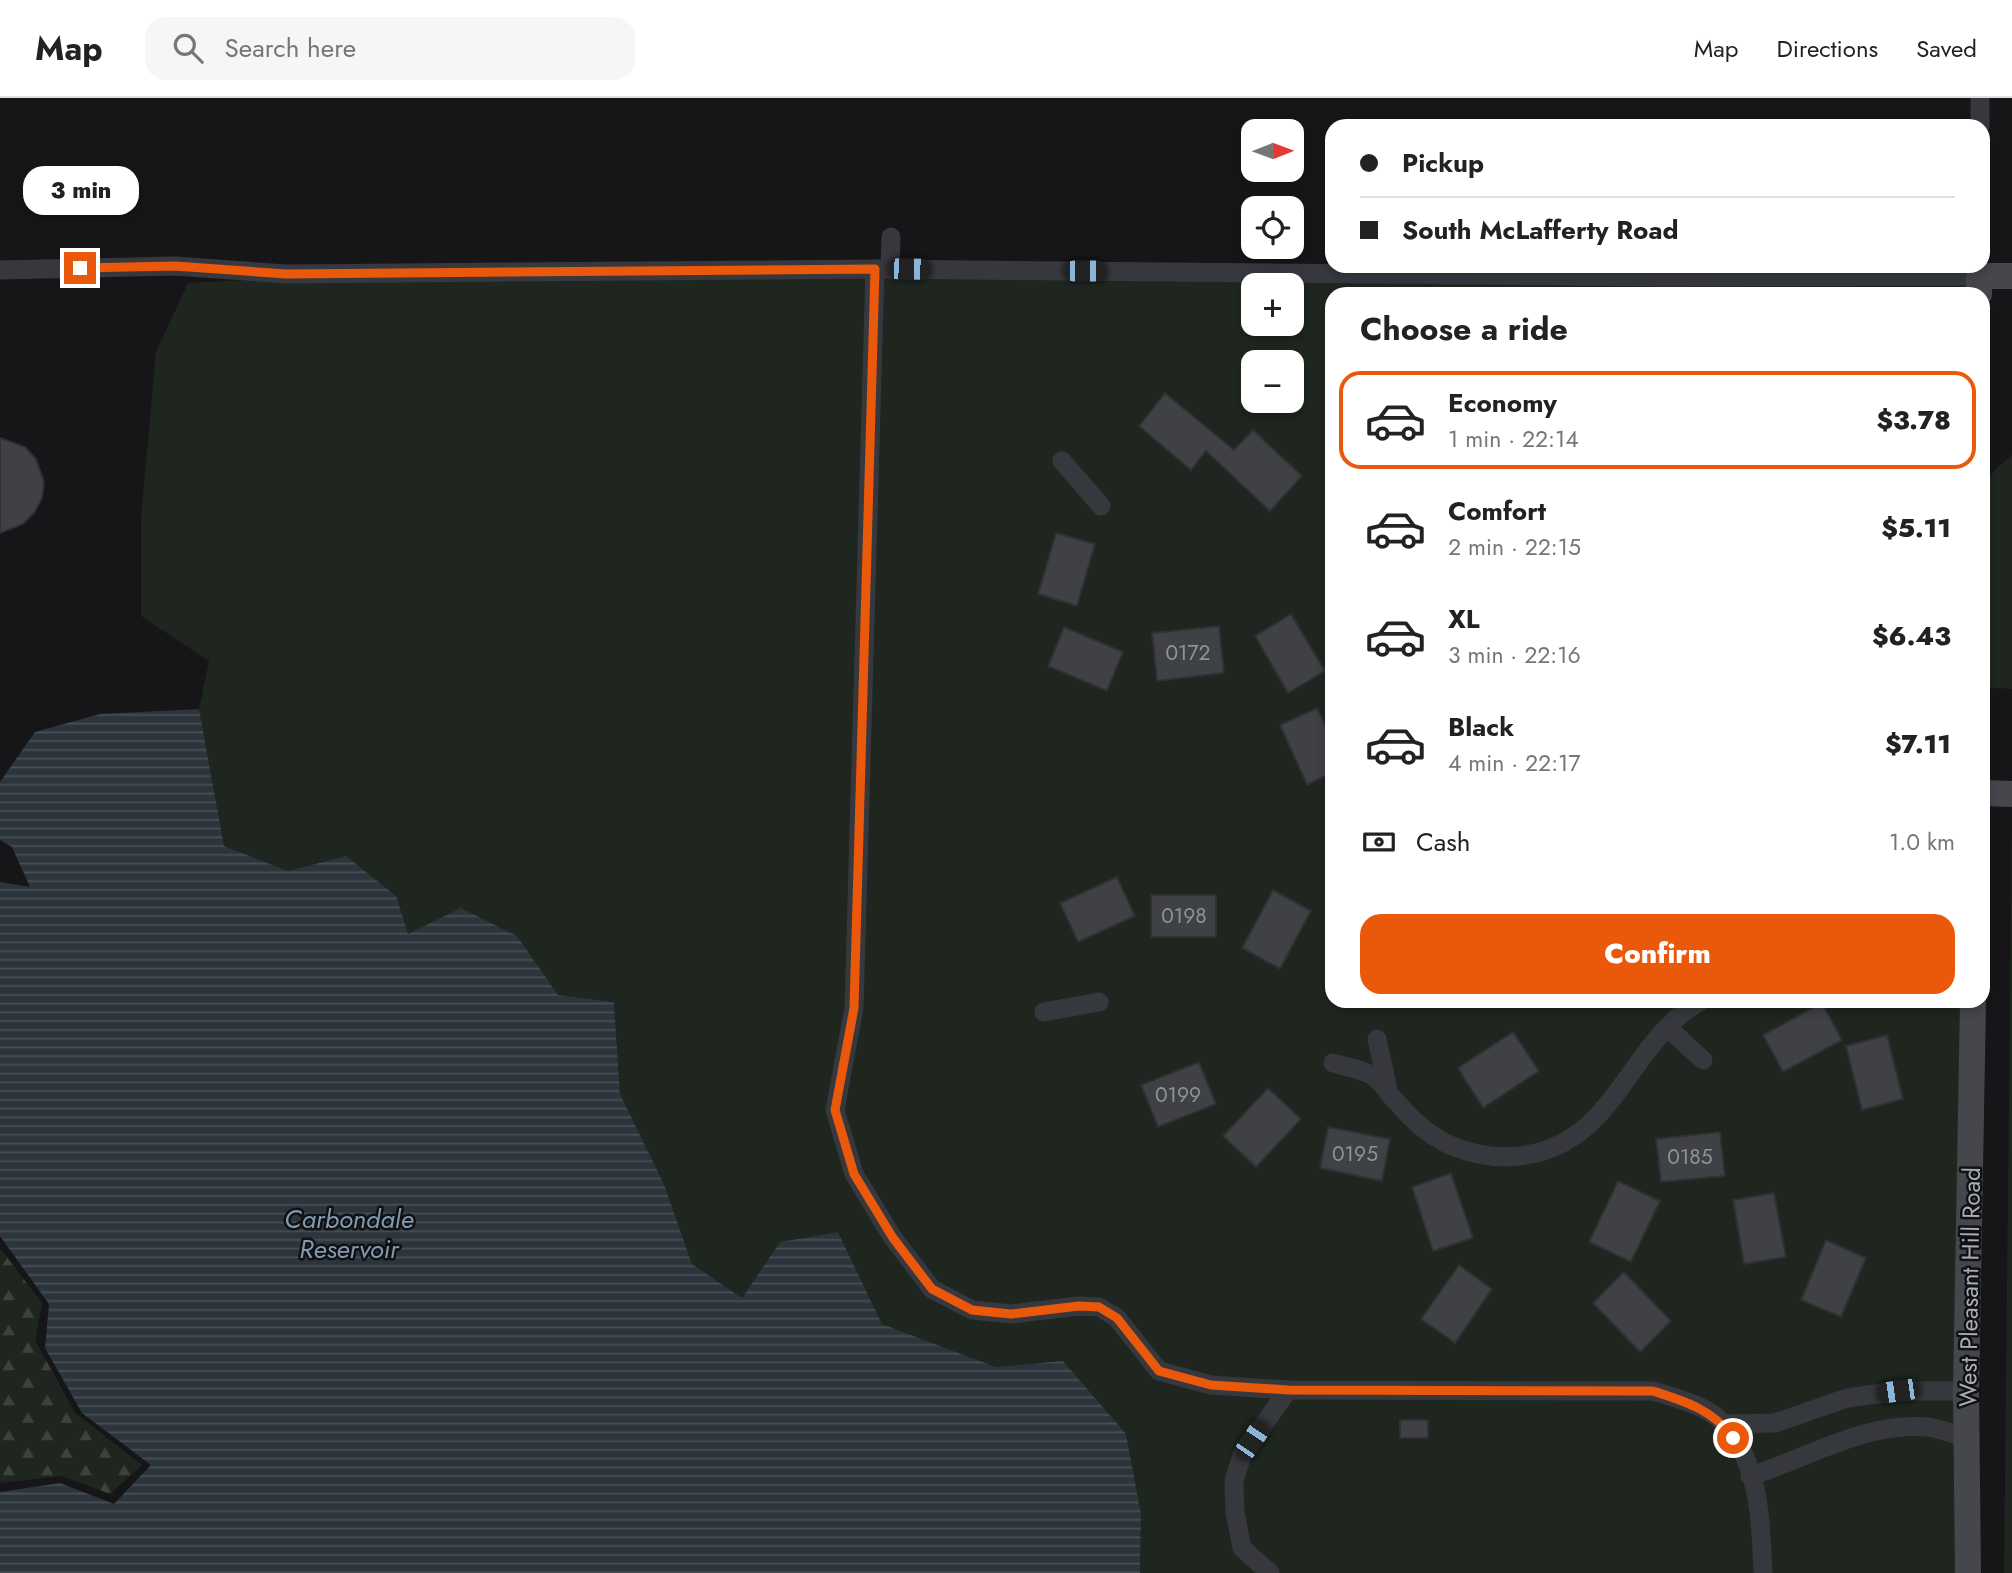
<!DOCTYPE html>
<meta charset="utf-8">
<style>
:root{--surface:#fff;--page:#f6f6f6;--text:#222;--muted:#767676;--line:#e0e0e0;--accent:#ea580c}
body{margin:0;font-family:Jost,sans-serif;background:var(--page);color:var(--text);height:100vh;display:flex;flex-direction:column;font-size:26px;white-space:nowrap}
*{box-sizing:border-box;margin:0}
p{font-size:23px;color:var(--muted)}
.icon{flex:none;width:38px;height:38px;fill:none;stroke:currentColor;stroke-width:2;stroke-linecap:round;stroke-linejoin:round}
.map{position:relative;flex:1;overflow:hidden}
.details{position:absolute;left:1325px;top:189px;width:665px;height:721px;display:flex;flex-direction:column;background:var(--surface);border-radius:21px;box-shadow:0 4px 10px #0003}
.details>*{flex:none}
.hud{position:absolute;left:1325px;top:21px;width:665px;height:154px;border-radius:21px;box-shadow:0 4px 10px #0003;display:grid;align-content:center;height:154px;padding:0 35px;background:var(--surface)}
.needle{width:46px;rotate:89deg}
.tools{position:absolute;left:1241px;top:21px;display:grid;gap:14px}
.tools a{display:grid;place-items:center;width:63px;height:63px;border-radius:14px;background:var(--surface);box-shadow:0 4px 10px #0003;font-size:35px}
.end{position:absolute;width:32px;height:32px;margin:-16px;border:9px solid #ea580c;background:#fff;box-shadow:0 0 0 4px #fff}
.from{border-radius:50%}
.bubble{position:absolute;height:49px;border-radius:21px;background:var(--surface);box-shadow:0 4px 10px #0003;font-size:23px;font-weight:800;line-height:49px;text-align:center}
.car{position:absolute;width:21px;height:42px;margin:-21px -10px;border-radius:9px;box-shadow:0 0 5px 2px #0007;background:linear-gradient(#222 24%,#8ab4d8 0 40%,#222 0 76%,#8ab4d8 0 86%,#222 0)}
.hud b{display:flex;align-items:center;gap:24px;height:66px;font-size:26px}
.hud b+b{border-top:2px solid var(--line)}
.hud i{width:18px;height:18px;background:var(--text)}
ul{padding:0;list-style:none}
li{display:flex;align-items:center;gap:21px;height:98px;margin:0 14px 10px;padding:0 21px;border:4px solid transparent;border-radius:21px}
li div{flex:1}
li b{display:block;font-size:26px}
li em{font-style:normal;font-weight:800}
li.active{border-color:var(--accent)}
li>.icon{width:63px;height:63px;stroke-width:1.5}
h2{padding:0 35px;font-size:32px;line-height:84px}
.pay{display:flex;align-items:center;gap:18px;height:77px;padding:0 35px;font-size:26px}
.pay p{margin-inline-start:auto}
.button{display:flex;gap:14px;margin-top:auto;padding:14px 35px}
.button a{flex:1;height:80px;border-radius:21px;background:var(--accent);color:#fff;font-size:28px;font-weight:800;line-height:80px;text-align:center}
header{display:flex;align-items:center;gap:42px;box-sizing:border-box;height:98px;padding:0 35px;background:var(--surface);border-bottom:2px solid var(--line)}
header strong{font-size:33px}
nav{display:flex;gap:38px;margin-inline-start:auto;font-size:24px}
.search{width:490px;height:63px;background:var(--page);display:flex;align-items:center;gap:18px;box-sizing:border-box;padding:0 24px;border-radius:21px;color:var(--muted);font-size:26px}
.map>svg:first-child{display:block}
</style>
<header>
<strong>Map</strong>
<div class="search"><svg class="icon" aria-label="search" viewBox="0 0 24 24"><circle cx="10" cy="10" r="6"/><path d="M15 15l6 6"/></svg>Search here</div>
<nav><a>Map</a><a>Directions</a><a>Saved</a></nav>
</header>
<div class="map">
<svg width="2012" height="1475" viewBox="0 0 2012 1475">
<defs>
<pattern id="forest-firs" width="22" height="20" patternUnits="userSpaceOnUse" patternTransform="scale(1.75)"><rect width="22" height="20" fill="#1e261f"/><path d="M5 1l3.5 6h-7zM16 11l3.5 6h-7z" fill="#3c433d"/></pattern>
<pattern id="water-rules" width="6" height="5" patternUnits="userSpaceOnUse" patternTransform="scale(1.75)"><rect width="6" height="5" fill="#2c353c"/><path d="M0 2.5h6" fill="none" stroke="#485056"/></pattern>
</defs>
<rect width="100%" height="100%" fill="#161618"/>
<path fill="url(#forest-firs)" d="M0,1150L42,1205L35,1242L75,1315L142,1367L110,1396L62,1378L0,1385Z"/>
<g fill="#1e261f" fill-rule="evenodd">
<path d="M376,175L1979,178V196H1332V903H1973L1967,1475H1140L1141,1417L1063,1263L996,1269L882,1226L838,1134L780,1144L742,1200L692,1166L664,1086L620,996L614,904L558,897L517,838L408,836L346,758L288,773L224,748L199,611L209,563L141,518V420L156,254L188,185ZM1253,187H1292V226H1253ZM1253,264H1292V303H1253Z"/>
<path d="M2012,357V591L1984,589L1986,380Z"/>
<path d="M2012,711V1475H2004Z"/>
</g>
<path fill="url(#water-rules)" d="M199,611L224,748L288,773L346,758L396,798L408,836L461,810L517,838L558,897L614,904L620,996L664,1086L692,1166L742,1200L780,1144L838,1134L882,1226L996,1269L1063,1263L1126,1336L1141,1417L1140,1475H0V1394L60,1385L114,1406L151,1367L82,1315L45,1250L49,1206L0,1138V784L30,789L12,749L0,742V684L35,634L100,616Z"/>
<g fill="#404145" stroke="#303034" stroke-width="2">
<path d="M1165,295L1234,352L1253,332L1302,378L1270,413L1206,353L1191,372L1139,328Z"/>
<path d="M0,340L25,349L36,361L44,384L42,400L34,415L23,426L0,435Z"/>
<path d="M1056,435L1095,446L1077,508L1038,496Z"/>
<path d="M1291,516L1325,573L1288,595L1255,538Z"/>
<path d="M1219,528L1224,575L1157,583L1152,535Z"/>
<path d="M1064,529L1123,554L1107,593L1048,568Z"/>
<path d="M1317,610L1332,642V675L1307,687L1280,627Z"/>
<path d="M1117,779L1135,818L1078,844L1060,805Z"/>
<path d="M1273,792L1311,813L1280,871L1242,850Z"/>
<rect x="1151" y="797" width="65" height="42"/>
<path d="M1822,905L1842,942L1783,974L1763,937Z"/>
<path d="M1513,934L1539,973L1483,1010L1458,970Z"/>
<path d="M1887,937L1903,1001L1862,1012L1846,948Z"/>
<path d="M1199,964L1216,1006L1158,1029L1141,987Z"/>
<path d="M1268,990L1301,1021L1256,1069L1223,1038Z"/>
<path d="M1328,1029L1390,1041L1382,1083L1320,1070Z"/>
<path d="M1720,1034L1725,1078L1661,1084L1656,1041Z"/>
<path d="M1451,1075L1473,1140L1433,1153L1412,1089Z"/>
<path d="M1618,1083L1660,1103L1631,1164L1589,1144Z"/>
<path d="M1774,1095L1786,1159L1744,1166L1733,1102Z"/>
<path d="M1826,1142L1866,1160L1841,1219L1801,1202Z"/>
<path d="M1459,1167L1492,1191L1455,1245L1421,1221Z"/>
<path d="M1624,1174L1671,1223L1640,1254L1593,1205Z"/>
<rect x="1400" y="1322" width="28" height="18"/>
</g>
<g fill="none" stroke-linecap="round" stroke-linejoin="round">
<g stroke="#37383d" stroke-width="19">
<path d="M1980,28V0"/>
<path d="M875,171L854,910L835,1012L854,1076L893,1140L932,1191L972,1212L1011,1216L1079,1208L1099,1209L1117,1220L1159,1273L1211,1287L1288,1292L1653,1293C1675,1300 1707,1307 1723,1325C1760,1365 1761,1424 1763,1475"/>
<path d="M890,171L891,139"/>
<path d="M0,172L175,168L286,176L875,171L1664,179L1979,178V168"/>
<path d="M1062,363L1101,408"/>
<path d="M1044,914L1099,904"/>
<path d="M1668,930L1703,962"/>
<path d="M1377,941L1388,991"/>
<path d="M1333,965C1346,969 1362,971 1373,978C1381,983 1386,991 1391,998C1410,1019 1426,1037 1452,1048C1479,1059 1507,1062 1536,1055C1620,1034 1631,941 1701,903"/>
<path d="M1724,1326L1775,1325L1847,1300L1898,1293H1966"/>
<path d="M1750,1378C1807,1361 1865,1323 1927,1329C1940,1330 1955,1337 1968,1340"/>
<path d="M1270,1475L1242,1450L1235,1414L1234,1383L1242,1357L1288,1292"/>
</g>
<g stroke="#45474d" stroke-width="26">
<path d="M1979,196V178H2012"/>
<path d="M1983,695L2012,696"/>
<path d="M1968,1475L1966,1293L1973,903"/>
</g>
</g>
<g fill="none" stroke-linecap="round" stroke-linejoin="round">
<path stroke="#ea580c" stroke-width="9" d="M80,170L175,168L286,176L875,171L854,910L835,1012L854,1076L893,1140L932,1191L972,1212L1011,1216L1079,1208L1099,1209L1117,1220L1159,1273L1211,1287L1288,1292L1653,1293C1684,1303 1714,1312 1733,1340"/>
</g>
<g text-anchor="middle" stroke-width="5" stroke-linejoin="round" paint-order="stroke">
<g font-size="21" fill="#8e929b">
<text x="1188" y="562">0172</text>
<text x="1184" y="825">0198</text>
<text x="1178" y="1004">0199</text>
<text x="1355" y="1063">0195</text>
<text x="1690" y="1066">0185</text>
</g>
<g font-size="24" fill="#a8adb8" stroke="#111113">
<text transform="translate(1970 1189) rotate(-89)" y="8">West Pleasant Hill Road</text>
</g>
<g font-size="26" font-style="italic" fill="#7f9bb3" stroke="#111113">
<text x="349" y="1130">Carbondale<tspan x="349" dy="30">Reservoir</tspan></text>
</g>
</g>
</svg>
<div class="tools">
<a><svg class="needle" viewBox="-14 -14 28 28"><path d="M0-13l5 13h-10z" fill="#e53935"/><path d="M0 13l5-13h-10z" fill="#767676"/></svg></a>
<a><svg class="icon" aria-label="locate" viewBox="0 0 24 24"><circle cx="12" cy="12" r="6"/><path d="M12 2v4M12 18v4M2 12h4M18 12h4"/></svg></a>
<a>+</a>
<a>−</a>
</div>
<i class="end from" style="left:1733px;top:1340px"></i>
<i class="end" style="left:80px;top:170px"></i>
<div class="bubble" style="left:23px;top:68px;width:116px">3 min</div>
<i class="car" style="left:909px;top:171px;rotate:91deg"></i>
<i class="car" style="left:1085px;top:173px;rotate:90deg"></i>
<i class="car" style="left:1898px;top:1293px;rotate:262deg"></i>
<i class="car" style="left:1252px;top:1342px;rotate:34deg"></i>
<div class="hud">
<b><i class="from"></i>Pickup</b>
<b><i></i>South McLafferty Road</b>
</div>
<section class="details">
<h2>Choose a ride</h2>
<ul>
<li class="active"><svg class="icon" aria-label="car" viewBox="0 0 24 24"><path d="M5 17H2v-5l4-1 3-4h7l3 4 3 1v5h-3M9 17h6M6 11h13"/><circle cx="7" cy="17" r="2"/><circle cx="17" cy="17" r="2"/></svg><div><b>Economy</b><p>1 min · 22:14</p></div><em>$3.78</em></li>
<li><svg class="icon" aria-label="car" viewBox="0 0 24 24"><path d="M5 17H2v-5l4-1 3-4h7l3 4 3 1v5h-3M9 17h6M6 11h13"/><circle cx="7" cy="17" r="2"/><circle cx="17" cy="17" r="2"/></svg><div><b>Comfort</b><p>2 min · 22:15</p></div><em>$5.11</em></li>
<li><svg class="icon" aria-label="car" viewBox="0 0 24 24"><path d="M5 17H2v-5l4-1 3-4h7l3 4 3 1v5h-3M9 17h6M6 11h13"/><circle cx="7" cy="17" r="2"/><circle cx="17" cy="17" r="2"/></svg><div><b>XL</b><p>3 min · 22:16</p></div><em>$6.43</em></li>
<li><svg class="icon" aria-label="car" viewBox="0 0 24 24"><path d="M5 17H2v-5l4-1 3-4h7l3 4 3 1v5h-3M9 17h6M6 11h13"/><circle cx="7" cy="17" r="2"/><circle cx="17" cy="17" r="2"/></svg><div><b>Black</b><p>4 min · 22:17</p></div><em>$7.11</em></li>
</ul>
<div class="pay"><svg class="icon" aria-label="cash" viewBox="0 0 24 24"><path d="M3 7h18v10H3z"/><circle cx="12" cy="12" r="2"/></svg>Cash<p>1.0 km</p></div>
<div class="button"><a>Confirm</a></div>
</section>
</div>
